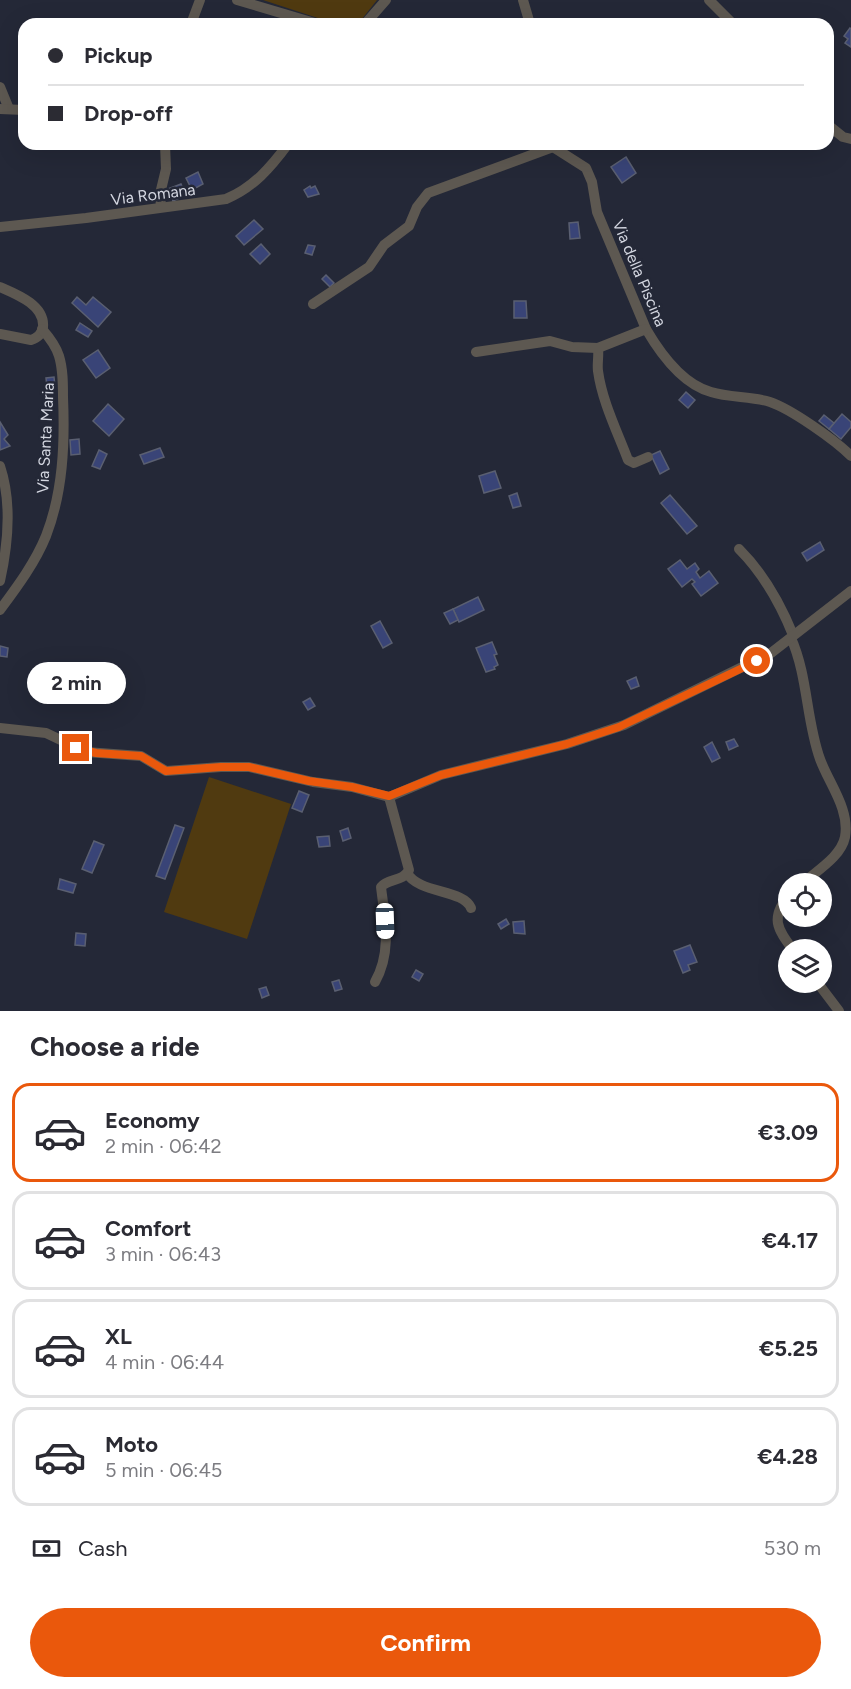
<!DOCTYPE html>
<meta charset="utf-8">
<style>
:root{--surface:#fff;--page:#f2f2f3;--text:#2b2b33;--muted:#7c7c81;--line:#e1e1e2;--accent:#ea580c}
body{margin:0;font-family:Figtree,sans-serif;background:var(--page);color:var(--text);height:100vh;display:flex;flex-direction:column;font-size:22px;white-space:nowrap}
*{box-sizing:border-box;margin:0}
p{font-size:20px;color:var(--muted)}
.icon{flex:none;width:33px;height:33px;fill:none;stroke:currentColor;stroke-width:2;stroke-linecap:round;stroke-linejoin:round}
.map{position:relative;height:1011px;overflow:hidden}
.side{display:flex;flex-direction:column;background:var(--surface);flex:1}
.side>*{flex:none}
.banner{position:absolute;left:18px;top:18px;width:816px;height:132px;border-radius:18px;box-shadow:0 6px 24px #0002;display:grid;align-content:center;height:132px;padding:0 30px;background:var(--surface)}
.controls{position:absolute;left:778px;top:873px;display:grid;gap:12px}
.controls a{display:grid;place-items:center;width:54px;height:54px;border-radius:50%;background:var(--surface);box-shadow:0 6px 24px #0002;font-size:30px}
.end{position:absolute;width:27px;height:27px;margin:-14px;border:8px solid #ea580c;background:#fff;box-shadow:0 0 0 3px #fff}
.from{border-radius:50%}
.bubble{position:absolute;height:42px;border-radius:21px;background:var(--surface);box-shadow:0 6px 24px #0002;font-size:20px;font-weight:700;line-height:42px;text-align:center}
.car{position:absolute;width:18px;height:36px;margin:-18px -9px;border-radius:8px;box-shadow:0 0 4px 2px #0007;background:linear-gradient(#fff 24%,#345 0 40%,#fff 0 76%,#345 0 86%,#fff 0)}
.banner b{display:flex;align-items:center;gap:21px;height:57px;font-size:22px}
.banner b+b{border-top:2px solid var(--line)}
.banner i{width:15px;height:15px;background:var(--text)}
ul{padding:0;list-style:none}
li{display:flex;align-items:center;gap:18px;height:99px;margin:0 12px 9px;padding:0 18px;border:3px solid var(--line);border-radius:18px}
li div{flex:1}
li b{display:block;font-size:22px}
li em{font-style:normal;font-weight:700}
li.selected{border-color:var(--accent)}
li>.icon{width:54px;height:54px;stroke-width:1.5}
h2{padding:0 30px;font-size:27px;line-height:72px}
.pay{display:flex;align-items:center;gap:15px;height:66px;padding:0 30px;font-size:22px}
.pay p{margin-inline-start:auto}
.button{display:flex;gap:12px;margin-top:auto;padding:12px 30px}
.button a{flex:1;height:69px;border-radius:36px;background:var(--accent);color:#fff;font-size:24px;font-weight:700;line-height:69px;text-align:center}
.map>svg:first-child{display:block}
</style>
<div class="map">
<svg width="851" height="1011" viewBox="0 0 851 1011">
<rect width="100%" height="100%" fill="#242837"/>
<g fill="#503a10">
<path d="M263,0H377L358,24H336Z"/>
<path d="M209,777L291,804L247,939L164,912Z"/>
</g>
<g fill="#394477" stroke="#5a5f71" stroke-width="1.5">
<path d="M850,28L851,29V47L845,43L848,39L844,36Z"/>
<path d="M626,157L636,173L622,183L611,167Z"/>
<path d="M198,172L203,184L192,190L186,178Z"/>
<path d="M181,184L186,195L173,201L168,189Z"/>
<path d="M310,186L311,188L315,186L319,194L308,197L304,190Z"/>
<path d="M254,220L263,229L244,245L236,236Z"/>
<path d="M578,222L580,238L570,239L569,223Z"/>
<path d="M261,244L270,254L260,264L250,254Z"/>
<path d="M308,245L315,246L312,255L305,253Z"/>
<path d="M326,275L334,283L330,287L322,279Z"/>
<path d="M77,297L86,305L93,297L111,312L98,327L72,303Z"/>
<path d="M514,301H526L527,318H514Z"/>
<path d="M80,323L92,331L88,337L76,330Z"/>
<path d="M98,350L110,368L96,378L83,360Z"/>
<path d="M54,377L55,387H47L46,378Z"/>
<path d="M686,392L695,400L688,408L679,400Z"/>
<path d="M108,404L124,419L109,436L93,421Z"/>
<path d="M842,414L851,422V427L841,439L829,429Z"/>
<path d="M824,415L834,423L829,429L819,421Z"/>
<path d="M0,422L8,435L4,439L10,446L0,450Z"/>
<path d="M79,439L80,454L71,455L70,440Z"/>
<path d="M160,448L164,457L144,464L140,455Z"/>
<path d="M99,450L107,454L100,469L92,466Z"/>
<path d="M660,451L669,469L660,474L651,455Z"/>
<path d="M495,471L501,488L484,493L479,476Z"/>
<path d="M517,493L521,506L513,508L509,496Z"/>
<path d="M670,495L697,526L687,534L661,503Z"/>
<path d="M820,542L824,550L807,561L802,553Z"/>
<path d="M680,560L687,569L695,563L699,569L696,572L700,578L709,571L718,583L701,596L692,584L695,582L692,579L682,587L668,569Z"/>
<path d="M478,597L484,610L459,622L453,609Z"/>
<path d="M453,609L458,620L450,624L444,613Z"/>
<path d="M380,621L392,643L383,648L371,626Z"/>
<path d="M492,642L497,654L494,655L498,665L494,667L495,669L486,672L476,648Z"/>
<path d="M0,646L8,648L7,657L0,656Z"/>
<path d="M636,677L639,686L631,689L627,681Z"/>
<path d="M310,698L315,706L308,710L303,702Z"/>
<path d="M734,739L738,746L729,750L726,742Z"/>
<path d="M712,742L720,758L712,762L704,747Z"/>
<path d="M299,791L309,795L302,812L292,808Z"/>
<path d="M175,825L184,828L165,879L156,876Z"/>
<path d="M348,828L351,838L343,841L340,831Z"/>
<path d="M329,836L330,846L319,847L317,837Z"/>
<path d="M94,841L104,845L92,873L82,869Z"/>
<path d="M60,879L76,884L73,893L58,889Z"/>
<path d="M506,919L509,924L501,929L498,924Z"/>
<path d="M524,921L525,934L514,933L513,922Z"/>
<path d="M76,933L86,934L85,946L75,945Z"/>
<path d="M690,945L697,962L688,965L690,970L683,973L674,951Z"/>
<path d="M416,970L423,974L419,981L412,977Z"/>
<path d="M339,980L342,989L335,991L332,982Z"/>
<path d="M266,987L269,995L262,998L259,989Z"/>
</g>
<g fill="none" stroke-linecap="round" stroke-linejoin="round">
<g stroke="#5d5851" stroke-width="10">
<path d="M237,0L318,24"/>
<path d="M523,0L530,24"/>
<path d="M709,0L733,24"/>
<path d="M191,24L200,0"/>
<path d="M365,24L386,0"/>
<path d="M0,87L9,109"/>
<path d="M0,109L24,110"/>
<path d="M828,125L843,137L851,139"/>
<path d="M552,144L553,147L586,168L592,182L597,212L646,329C660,353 682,384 711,392C730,398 751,396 770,402C791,409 835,440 851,456"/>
<path d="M161,207L160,194L166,169L165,144"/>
<path d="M0,227L86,218L226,199C253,188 271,167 288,144"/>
<path d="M0,287C16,294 45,305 43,327C42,334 37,338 31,340L0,334"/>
<path d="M313,304L369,267L384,245L409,226L417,207L428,193L553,147"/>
<path d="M598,348C599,356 597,364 598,371C602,401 617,431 628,460L634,463L648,457"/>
<path d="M476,352L550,341L572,347L598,348L646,329"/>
<path d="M0,466C12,502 8,545 0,581"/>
<path d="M739,549C764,574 780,603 793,635"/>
<path d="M0,610C17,587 35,563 46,536C63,492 65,444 63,397C63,383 63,369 59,356C56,346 49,337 42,329"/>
<path d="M791,638C808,676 806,720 820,759C829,784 850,809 845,837C841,857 816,871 802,884"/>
<path d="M0,728L46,733L86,752L141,756L166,771L221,767H249L313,782L352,787L389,797L441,775L567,744L624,725L771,653L851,591"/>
<path d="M407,873C419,894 463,889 471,908"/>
<path d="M789,895C770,918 777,928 793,950"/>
<path d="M375,982C392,952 385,920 381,887C388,878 403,882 409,870L389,797"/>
<path d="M817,982L839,1011"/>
</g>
</g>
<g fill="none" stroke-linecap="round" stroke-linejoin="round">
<path stroke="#ea580c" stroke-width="8" d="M76,748L96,753L141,756L166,771L221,767H249L309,781L352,787L389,796L441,775L567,744L619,727L757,661"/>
</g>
<g text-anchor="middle" stroke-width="5" stroke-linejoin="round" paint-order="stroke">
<g font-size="16" fill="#d3d6e0" stroke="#242837">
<text transform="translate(153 194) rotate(-7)" y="6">Via Romana</text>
<text transform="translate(640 273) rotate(67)" y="6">Via della Piscina</text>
<text transform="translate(45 438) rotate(-87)" y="6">Via Santa Maria</text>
</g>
</g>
</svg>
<div class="controls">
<a><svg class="icon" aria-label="locate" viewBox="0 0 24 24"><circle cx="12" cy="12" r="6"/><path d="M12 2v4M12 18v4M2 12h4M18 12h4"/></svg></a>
<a><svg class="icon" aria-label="layers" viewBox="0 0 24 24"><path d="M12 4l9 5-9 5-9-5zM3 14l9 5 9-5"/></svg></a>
</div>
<i class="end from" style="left:757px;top:661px"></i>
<i class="end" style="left:76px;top:748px"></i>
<div class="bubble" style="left:27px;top:662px;width:99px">2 min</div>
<i class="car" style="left:385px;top:921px;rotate:178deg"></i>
<div class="banner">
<b><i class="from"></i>Pickup</b>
<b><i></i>Drop-off</b>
</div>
</div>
<section class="side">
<h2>Choose a ride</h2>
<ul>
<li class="selected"><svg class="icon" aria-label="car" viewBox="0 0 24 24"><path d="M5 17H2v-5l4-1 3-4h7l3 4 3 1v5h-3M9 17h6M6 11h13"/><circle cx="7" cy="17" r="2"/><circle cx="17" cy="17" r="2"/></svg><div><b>Economy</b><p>2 min · 06:42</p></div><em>€3.09</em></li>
<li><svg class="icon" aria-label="car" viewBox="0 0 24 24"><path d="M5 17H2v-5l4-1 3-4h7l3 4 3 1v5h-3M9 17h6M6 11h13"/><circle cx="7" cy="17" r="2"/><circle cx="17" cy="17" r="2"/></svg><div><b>Comfort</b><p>3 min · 06:43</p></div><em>€4.17</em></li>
<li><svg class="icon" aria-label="car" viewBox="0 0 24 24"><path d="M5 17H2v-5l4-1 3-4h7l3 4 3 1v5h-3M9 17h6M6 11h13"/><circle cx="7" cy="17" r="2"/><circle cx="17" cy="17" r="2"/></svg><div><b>XL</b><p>4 min · 06:44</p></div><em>€5.25</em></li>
<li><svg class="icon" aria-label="car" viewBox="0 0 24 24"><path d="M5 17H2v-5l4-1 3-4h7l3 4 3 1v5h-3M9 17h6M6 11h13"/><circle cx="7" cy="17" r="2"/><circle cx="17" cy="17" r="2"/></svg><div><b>Moto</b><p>5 min · 06:45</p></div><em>€4.28</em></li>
</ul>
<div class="pay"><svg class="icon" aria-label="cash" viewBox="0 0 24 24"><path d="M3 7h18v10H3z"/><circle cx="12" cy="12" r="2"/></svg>Cash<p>530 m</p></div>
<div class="button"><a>Confirm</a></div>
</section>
